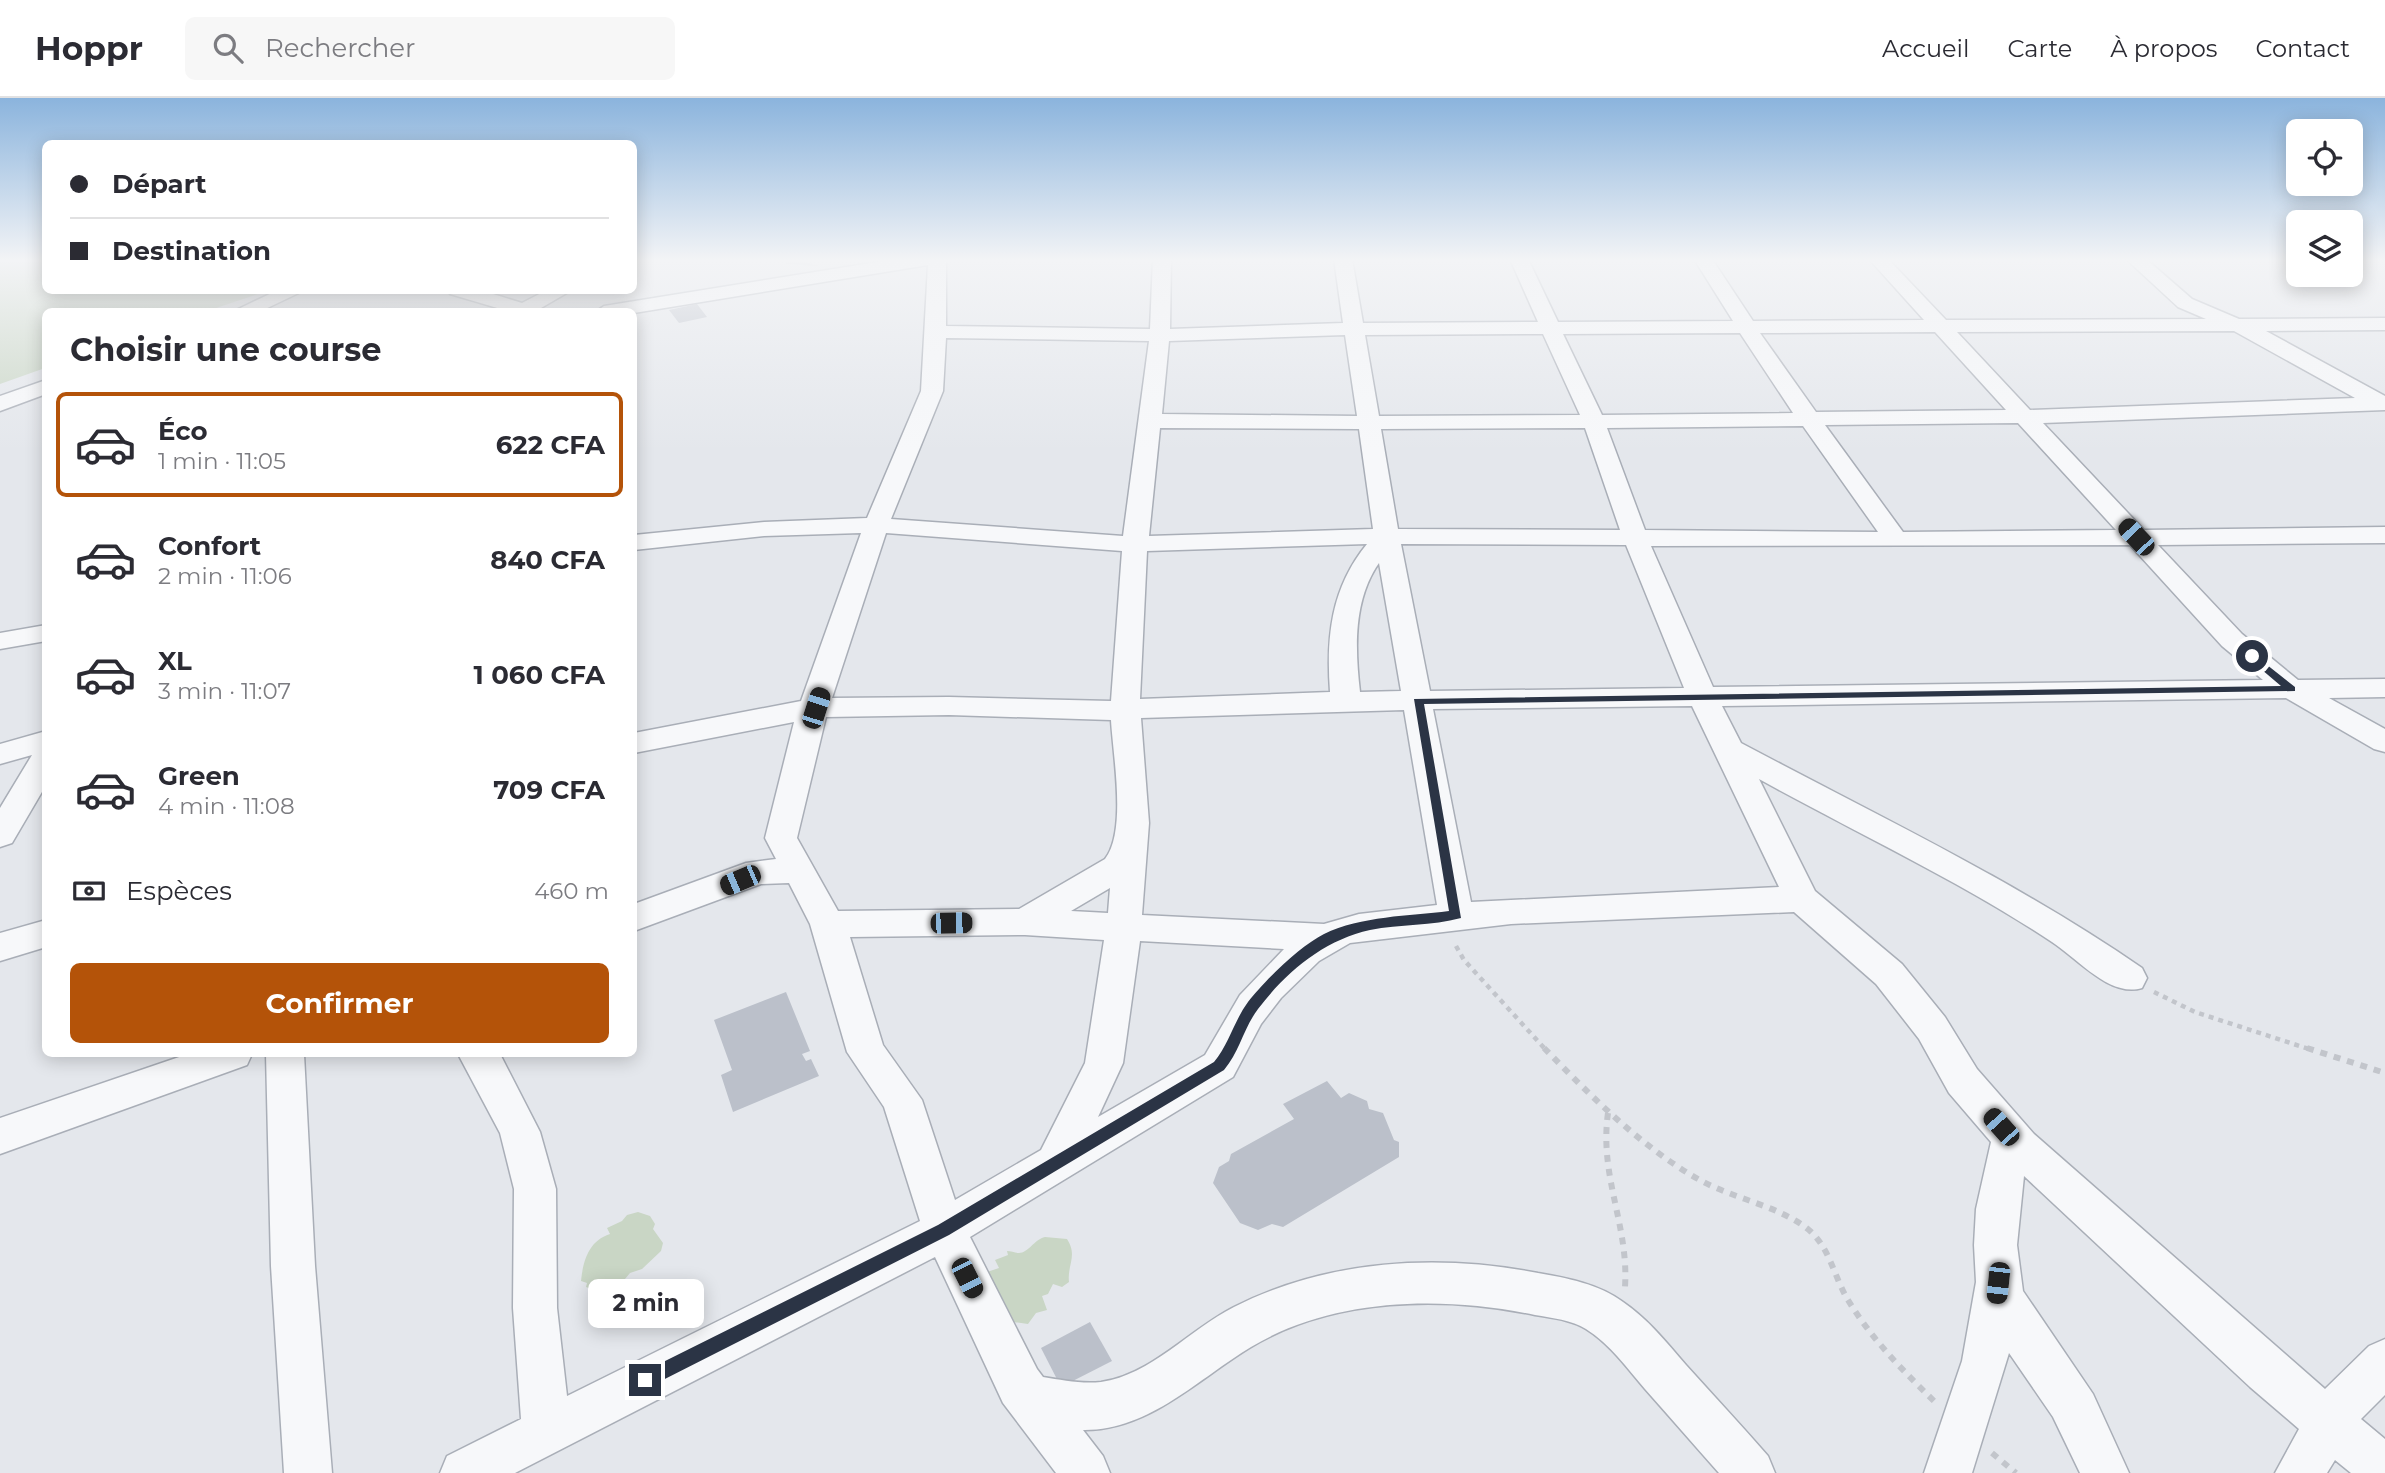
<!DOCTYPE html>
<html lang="fr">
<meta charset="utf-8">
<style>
:root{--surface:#fff;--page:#f7f7f7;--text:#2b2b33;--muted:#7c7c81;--line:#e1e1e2;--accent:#b45309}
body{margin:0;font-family:Montserrat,sans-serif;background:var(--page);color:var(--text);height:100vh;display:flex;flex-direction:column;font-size:26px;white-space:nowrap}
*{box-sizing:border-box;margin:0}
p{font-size:23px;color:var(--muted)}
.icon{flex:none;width:38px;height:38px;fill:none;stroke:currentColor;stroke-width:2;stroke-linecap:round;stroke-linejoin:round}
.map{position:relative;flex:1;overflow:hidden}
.drawer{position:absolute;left:42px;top:210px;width:595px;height:749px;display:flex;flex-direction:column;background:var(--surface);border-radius:10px;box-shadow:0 4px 18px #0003}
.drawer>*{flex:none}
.banner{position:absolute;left:42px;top:42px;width:595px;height:154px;border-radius:10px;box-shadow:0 4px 18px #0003;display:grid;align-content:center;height:154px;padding:0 28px;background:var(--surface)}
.fabs{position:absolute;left:2286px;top:21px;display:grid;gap:14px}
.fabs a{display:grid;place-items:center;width:77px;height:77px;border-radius:10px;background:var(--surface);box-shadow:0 4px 18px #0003;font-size:35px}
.end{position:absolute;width:32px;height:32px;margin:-16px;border:9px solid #2b3445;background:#fff;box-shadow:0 0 0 4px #fff}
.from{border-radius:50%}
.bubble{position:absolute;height:49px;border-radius:10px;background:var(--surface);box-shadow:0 4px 18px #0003;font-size:23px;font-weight:700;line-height:49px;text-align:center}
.car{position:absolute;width:21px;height:42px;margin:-21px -10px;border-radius:9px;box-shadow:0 0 5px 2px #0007;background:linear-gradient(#222 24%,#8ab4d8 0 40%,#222 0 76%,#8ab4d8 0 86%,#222 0)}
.banner b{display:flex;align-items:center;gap:24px;height:66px;font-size:26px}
.banner b+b{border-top:2px solid var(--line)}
.banner i{width:18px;height:18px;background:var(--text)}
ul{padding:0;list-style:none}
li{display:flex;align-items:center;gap:21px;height:105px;margin:0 14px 10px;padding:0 14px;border:4px solid transparent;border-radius:10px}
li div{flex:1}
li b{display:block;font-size:26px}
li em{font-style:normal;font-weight:700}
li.current{border-color:var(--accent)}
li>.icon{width:63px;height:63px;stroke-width:1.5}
h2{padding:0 28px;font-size:32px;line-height:84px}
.pay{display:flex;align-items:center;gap:18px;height:77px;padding:0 28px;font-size:26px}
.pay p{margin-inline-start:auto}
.cta{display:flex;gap:14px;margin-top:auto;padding:14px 28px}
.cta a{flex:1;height:80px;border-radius:10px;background:var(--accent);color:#fff;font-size:28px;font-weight:700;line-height:80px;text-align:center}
header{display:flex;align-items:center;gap:42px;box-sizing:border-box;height:98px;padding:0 35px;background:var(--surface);border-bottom:2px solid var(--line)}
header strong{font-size:33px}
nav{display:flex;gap:38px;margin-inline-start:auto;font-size:24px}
.search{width:490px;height:63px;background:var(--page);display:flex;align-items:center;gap:18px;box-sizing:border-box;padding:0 24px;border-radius:10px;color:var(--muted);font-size:26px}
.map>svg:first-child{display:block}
</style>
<header>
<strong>Hoppr</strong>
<div class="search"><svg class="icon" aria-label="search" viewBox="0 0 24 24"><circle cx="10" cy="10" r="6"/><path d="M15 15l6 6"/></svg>Rechercher</div>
<nav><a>Accueil</a><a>Carte</a><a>À propos</a><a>Contact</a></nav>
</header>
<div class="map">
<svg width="2385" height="1375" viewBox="0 0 2385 1375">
<rect width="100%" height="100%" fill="#e4e7ec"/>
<g fill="#c9d6c5">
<path d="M0,161H45L46,192L267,193L207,213L46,214L45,270L0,286Z"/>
<path d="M638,1114L650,1118L655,1126L653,1131L663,1145L661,1153L642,1171L630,1175L614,1194L606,1196L586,1189L587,1185L581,1183C583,1164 588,1143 610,1136L607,1130L622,1123L627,1117Z"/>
<path d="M1045,1139L1067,1141C1078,1158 1067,1167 1069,1184L1062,1189L1053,1186L1048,1196L1042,1198L1047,1212L1036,1215L1028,1226L1006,1223L987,1174L999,1170L995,1162L1008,1157L1007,1153C1011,1153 1015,1155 1019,1155C1028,1155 1035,1141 1045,1139Z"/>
</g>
<g fill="#bbc0ca">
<path d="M796,161L818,168L785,166Z"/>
<path d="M697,206L707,219L679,225L669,212Z"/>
<path d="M786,894L810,953L802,956L806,963L811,961L819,978L733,1014L721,977L732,972L714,922Z"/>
<path d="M1327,983L1341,1000L1349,995L1367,1003L1369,1011L1383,1015L1394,1042L1399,1044V1059L1283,1129L1272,1126L1258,1132L1240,1125L1213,1085L1219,1069L1229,1063L1231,1056L1294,1021L1283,1006Z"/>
<path d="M1090,1224L1112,1263L1061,1289L1041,1250Z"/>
</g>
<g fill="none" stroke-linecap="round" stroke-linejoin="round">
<defs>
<g id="street">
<path d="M896,161H946V228L1150,231L1153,161H1171L1170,231L1343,225L1334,161H1352L1363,225L1538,224L1510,161H1528L1558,224L1733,223L1694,161H1712L1753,223L1924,222L1869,161H1888L1946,222L2206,221L2178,209L2126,161H2146L2192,201L2239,221L2385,220V232L2266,233L2385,298V312L2043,325L2144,432L2385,429V445L2158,447L2242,536L2298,582L2385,581V599L2329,600L2385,631V654L2374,651L2286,600L1722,608L1741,645C1876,717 2016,783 2142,870L2147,880L2142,890C2110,900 2077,860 2052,844C1962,784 1855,734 1759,681L1815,793L1902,866L1945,919L1977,971L2034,1036L2325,1291L2369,1248L2385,1241V1297L2361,1321L2385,1341V1375H2351L2335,1362L2327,1375H2275L2299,1331L2250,1289L2024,1078L2017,1147L2023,1193L2093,1296L2129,1375H2080L2053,1319L2009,1255L1972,1375H1924L1962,1263L1976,1184L1974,1147L1976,1111L1991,1044L1949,995L1919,941L1876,886L1794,814L1511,826L1350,845L1319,863L1281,900L1261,926L1233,979L970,1139L1037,1271L1043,1279C1062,1282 1081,1286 1101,1284C1151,1277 1190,1231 1234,1209C1327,1162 1436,1155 1538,1175C1567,1180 1599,1186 1623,1204C1648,1221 1667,1245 1686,1267C1714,1298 1741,1327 1768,1358L1775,1375H1719C1694,1347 1670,1319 1645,1291C1627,1270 1610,1246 1586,1231C1572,1222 1552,1220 1535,1217C1444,1198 1334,1199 1251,1249C1199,1280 1149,1333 1083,1332L1103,1358L1110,1375H1056L1003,1305L935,1159L515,1375H440L447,1358L521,1321L513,1210L514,1091L500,1035L458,956H500L540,1034L556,1091L557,1210L567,1298L920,1123L884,1009L847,954L810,826L789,785L761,786L634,833V806L746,765L776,761L765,740L794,624L634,655V635L801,603L861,435L764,438L634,452V437L764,424L867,420L921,293L928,167L634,215L595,214L604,208ZM2234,233L2355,300L2030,312L1957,234ZM1935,234L2006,312L1816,314L1760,235ZM1740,235L1793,315L1602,317L1563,236ZM1543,236L1580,317L1379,318L1365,237ZM1345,237L1357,318L1162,316L1169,243ZM946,240L1149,243L1123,438L891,421L943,293ZM2018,325L2116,432L1903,434L1825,327ZM1803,328L1878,434L1645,432L1607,330ZM1160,330L1359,331L1373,431L1149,438ZM1585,330L1620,432L1398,431L1381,331ZM886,435L1122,453L1111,603L949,599L832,600ZM1367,446C1331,490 1326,539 1330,594L1140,601L1147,453ZM1401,446L1626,447L1684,590L1430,593ZM2130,447L2222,548L2263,582L1713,589L1651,448ZM1379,465L1401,593L1360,594C1355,551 1353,502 1379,465ZM1692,608L1779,789L1471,804L1433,611ZM1404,612L1437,807L1359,816L1324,826L1142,817L1149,725L1141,620ZM949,617L1111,622C1113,658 1127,733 1105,761L1019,811L838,813L797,740L826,619ZM1110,790L1108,815L1071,813ZM1025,837L1104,842L1085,965L1041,1052L955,1102L922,1002L883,947L850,839ZM1140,843L1284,851L1240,897L1205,957L1098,1019L1123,965Z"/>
<path d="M278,192H305L259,214H232Z"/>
<path d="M448,192H480L522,205L547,192H572L541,210L543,214H511L450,196Z"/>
<path d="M46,282V296L0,313V298Z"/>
<path d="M46,527V543L0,551V535Z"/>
<path d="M46,633V687L12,745L0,749V710L32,657L0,666V646Z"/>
<path d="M46,822V849L0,863V835Z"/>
<path d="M188,956H252L247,967L0,1056V1020Z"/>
<path d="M266,956H304L315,1168L332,1375H284L271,1168Z"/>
</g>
</defs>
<use href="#street" stroke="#a9aeb7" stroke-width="3"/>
<g stroke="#c2c5cb" stroke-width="4.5" stroke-dasharray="5 5" stroke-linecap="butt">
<path d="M1456,848L1464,862L1546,952"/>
<path d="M2154,894L2195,914L2312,952"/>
</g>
<g stroke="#c2c5cb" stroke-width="6" stroke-dasharray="7 7" stroke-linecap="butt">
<path d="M1544,950C1591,998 1640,1048 1698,1081C1733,1101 1778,1107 1809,1132C1830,1150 1834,1179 1848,1202C1871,1240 1902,1272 1934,1303"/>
<path d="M2307,950L2385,975"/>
<path d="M1608,1015C1599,1079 1629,1127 1625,1189"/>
<path d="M1992,1355L2016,1375"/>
</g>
<use href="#street" fill="#f7f8fa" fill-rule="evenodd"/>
</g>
<linearGradient id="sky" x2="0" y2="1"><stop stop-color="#8bb4dd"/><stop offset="0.46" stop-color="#f3f4f6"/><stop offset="1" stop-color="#f3f4f6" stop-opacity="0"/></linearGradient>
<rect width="2385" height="353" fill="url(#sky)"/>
<path fill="#2b3445" d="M2252,555L2295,589V593L1424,606L1461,820C1432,828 1400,826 1370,832C1324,842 1286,874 1258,911C1243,931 1240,953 1224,972L949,1137L651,1288L645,1290L639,1288L637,1282L639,1276L938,1127L1214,964C1229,946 1234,923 1248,904C1264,883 1300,848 1324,836C1361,818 1409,818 1449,813L1414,601L2281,588L2248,560V556Z"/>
</svg>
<div class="fabs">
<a><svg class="icon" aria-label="locate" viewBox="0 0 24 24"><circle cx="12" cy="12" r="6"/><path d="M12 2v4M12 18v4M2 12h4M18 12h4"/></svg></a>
<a><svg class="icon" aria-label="layers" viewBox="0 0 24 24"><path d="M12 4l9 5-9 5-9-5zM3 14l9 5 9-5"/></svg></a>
</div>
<i class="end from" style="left:2252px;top:558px"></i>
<i class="end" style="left:645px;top:1282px"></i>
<div class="bubble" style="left:588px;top:1181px;width:116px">2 min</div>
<i class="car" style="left:2136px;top:439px;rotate:317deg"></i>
<i class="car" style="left:816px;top:610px;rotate:18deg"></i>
<i class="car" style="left:740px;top:782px;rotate:247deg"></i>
<i class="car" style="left:951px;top:825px;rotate:89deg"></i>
<i class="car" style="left:2001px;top:1029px;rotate:318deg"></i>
<i class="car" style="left:967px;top:1180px;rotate:153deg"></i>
<i class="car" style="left:1998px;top:1185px;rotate:186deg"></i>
<div class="banner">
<b><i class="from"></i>Départ</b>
<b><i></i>Destination</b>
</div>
<section class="drawer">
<h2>Choisir une course</h2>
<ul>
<li class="current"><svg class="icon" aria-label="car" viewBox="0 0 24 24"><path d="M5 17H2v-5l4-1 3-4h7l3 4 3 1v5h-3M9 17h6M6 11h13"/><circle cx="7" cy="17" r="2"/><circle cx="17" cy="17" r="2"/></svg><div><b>Éco</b><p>1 min · 11:05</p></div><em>622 CFA</em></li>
<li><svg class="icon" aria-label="car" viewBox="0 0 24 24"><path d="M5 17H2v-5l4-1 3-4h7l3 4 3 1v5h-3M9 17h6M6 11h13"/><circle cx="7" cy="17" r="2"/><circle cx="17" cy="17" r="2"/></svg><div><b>Confort</b><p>2 min · 11:06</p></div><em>840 CFA</em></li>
<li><svg class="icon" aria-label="car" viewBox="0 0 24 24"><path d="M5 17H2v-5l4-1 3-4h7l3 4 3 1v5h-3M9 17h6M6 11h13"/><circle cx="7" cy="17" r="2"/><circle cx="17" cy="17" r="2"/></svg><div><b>XL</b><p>3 min · 11:07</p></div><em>1 060 CFA</em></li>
<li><svg class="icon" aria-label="car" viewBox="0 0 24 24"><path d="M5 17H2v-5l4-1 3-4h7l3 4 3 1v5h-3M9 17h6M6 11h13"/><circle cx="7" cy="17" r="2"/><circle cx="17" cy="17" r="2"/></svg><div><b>Green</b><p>4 min · 11:08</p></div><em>709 CFA</em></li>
</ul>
<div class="pay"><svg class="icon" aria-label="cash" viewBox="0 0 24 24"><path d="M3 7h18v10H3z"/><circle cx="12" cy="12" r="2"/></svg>Espèces<p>460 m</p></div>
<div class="cta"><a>Confirmer</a></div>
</section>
</div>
